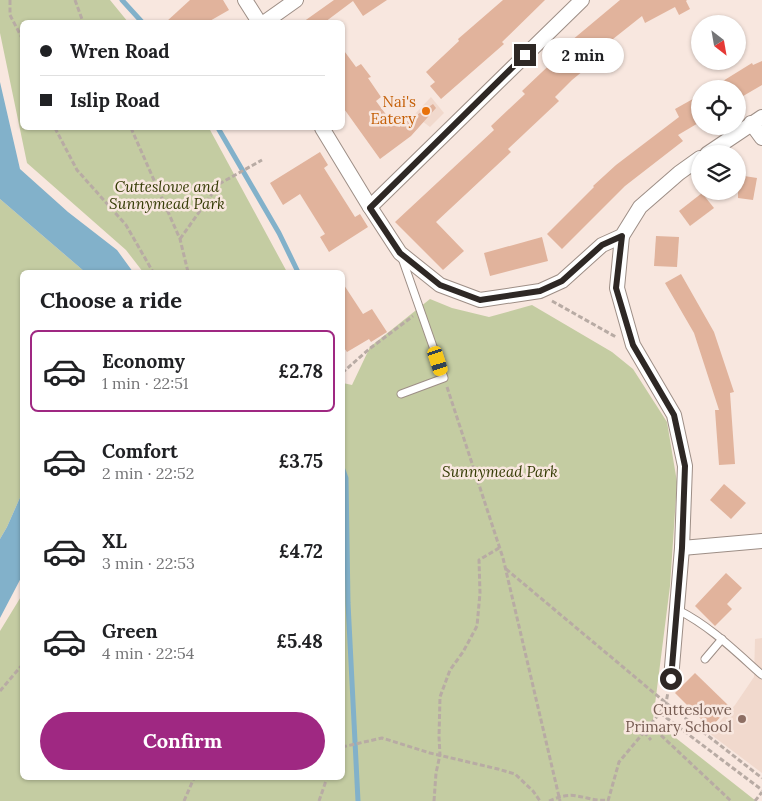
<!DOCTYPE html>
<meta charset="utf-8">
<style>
:root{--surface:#fff;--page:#f6f6f6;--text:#202124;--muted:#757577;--line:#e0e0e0;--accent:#9f2882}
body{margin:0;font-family:Lora,serif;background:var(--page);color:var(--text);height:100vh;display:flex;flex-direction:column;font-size:19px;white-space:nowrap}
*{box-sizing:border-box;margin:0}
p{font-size:16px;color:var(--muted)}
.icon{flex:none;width:28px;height:28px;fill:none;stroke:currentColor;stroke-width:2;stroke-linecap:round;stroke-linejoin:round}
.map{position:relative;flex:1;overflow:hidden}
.details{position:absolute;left:20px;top:270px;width:325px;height:510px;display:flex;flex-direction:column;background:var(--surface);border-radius:8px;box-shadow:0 1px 4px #0004}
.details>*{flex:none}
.guide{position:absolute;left:20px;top:20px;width:325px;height:110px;border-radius:8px;box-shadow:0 1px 4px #0004;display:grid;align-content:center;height:110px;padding:0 20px;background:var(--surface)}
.needle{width:32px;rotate:149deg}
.buttons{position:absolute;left:691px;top:15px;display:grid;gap:10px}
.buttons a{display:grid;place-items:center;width:55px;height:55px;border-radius:50%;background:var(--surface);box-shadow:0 1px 4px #0004;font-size:25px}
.end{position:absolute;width:22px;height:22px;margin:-11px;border:6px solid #2e2825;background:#fff;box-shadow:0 0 0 2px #fff}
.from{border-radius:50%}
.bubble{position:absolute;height:35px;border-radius:18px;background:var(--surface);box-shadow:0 1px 4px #0004;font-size:16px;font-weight:800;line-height:35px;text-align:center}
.car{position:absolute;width:15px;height:30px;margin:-15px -8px;border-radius:6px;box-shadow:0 0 4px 1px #0007;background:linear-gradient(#f5c518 24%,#345 0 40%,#f5c518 0 76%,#345 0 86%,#f5c518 0)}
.guide b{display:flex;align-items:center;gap:18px;height:48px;font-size:19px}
.guide b+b{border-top:1px solid var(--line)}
.guide i{width:12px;height:12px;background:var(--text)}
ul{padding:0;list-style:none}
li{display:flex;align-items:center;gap:15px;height:82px;margin:0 10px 8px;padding:0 10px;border:2px solid transparent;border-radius:8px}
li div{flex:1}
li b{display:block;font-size:19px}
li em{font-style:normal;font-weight:800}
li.active{border-color:var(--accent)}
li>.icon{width:45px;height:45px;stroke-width:1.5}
h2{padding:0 20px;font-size:22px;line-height:60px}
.primary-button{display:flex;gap:10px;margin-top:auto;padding:10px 20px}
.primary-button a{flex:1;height:58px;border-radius:30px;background:var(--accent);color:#fff;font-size:20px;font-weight:800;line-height:58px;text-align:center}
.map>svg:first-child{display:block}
</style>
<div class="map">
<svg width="762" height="801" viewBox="0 0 762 801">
<rect width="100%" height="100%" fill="#f8e7df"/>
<g fill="#f1d9cd">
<path d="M431,97L444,113L430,127L414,115Z"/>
<path d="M762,638V773L709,733L735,705L754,677L755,639Z"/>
</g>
<g fill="#c4cca2">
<path d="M0,0H110L128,22H22V128H209L287,272H143L126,250L27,163L0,33Z"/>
<path d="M0,199L85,272H22V493L7,527L0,539Z"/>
<path d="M430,299L452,308L489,317L532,305L612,352L633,369L667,422L677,482L670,586L653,720L756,801H0V631L22,595V778H342L343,383L352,385L370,347Z"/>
</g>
<g fill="#82b1ca">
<path d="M0,82L20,169L68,212L117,250L133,272H85L0,199Z"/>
<path d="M22,493V576L0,618V539L7,527Z"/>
</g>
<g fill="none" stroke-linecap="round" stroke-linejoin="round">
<g stroke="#82b1ca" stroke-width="5">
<path d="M122,0L142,22"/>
<path d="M218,128L279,233L298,272"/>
<path d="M342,467L346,478L348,603L358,801"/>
</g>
</g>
<g fill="#e1b39c">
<path d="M190,0H223L229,10L208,22H166Z"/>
<path d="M334,0H387L363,16L353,1L325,22H303Z"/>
<path d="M503,0H545L502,42L504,44L441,99L430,86L435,82L426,72L459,41L458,39Z"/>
<path d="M620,0H687L686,1L690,9L679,15L675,7L645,23L642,16L613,39L618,45L608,54L606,52L572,80L555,97L559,101L508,149L511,152L436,222L464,251L443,270L395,222L494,130L491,126L525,94L522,91L561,54L559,51Z"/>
<path d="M342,48L356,67L361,64L371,77L368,78L381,97L376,101L393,124L396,122L399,127L433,104L436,108L411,136L380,159L342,106Z"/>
<path d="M762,61V85L738,99V89H710L752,63L753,65Z"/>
<path d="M700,95V122L678,135L683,141L625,186L562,249L547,234L594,187L593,186L616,165L679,117L675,109Z"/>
<path d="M320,152L328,165L324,168L355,217L360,214L368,227L329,252L320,237L325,234L300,194L283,205L270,183Z"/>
<path d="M738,175L757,178L753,200L738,198Z"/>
<path d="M702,193L714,208L690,226L679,211Z"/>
<path d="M656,236L679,237L677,267L654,266Z"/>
<path d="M542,237L548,261L490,276L484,253Z"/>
<path d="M681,274L714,332L734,392L730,393L735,464L719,465L715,410H719L694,333L665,283Z"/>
<path d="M342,282L363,314L372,309L387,332L371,342L369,339L347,352L342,345Z"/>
<path d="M724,484L746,503L731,519L710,500Z"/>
<path d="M726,573L742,588L727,604L732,609L715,626L695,606Z"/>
<path d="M695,673L730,707L710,728L675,693Z"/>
</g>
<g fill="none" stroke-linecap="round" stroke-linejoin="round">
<defs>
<g id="service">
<path d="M401,394L444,378L402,258"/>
<path d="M678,610C710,626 735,651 762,675"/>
<path d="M705,659L722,639"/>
</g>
<g id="minor">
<path d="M245,0L259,22"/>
<path d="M265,22L296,0"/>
<path d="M751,123L762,138"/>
<path d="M322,128L370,207L400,253L440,285L480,300L540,291L562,281L602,245L622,236L640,207L679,173L700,158"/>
<path d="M707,154L762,117"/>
<path d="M370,207L582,0"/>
<path d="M622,236L617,288L633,345L674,415L685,466L682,548L671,679"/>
<path d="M682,548L762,541"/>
</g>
</defs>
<use href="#service" stroke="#9d8e86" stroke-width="9"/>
<use href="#minor" stroke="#9d8e86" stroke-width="16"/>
<g stroke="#b8aba4" stroke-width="3" stroke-dasharray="5 2.5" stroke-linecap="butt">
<path d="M10,0V15L22,38"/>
<path d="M75,0L83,22"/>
<path d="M55,128L77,170L126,225L153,272"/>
<path d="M131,128L180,239L188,272"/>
<path d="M180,239L219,184L262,160"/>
<path d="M552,301L616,337"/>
<path d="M342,373L368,350L413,316"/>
<path d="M447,387L503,558L560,801"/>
<path d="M506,569L666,703L762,778"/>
<path d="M0,691L22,665"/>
<path d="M660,713L762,790"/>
<path d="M650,725L731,801"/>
<path d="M644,732L651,740"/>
<path d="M342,747L382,738L430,753L498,769L515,774L533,791L540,801"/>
<path d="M184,801L194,778"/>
<path d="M319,801L327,778"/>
<path d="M434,801L436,773L440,755L439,737L440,697L450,670L463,652L477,626L480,593L479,560L499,548"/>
<path d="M549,801C558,797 568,794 577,796C590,798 593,801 609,800"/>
<path d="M608,801L619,762L660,713L666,703L668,692"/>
<path d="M755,801L762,792"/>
</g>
<use href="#service" stroke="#fff" stroke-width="7"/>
<use href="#minor" stroke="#fff" stroke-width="14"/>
</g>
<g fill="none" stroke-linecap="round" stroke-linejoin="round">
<path stroke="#2e2825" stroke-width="6" d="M525,55L370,208L400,253L440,285L480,300L540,291L562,281L602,245L622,236L616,288L633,345L674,415L685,466L682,548L671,679"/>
</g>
<circle fill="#e8710a" stroke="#f8e7df" stroke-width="2" cx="426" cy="111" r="5"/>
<circle fill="#8d6e63" stroke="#f8e7df" stroke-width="2" cx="742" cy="719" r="5"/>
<g text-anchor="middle" stroke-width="5" stroke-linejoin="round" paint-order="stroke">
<g font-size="15" fill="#c56008" stroke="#f8e7df" text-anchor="end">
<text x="416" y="107">Nai's<tspan x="416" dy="17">Eatery</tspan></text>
</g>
<g font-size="15" font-style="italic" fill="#343b04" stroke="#f8e7df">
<text x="167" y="192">Cutteslowe and<tspan x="167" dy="17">Sunnymead Park</tspan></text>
<text x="500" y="477">Sunnymead Park</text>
</g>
<g font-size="15" fill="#785e54" stroke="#f8e7df" text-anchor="end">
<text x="732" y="715">Cutteslowe<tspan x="732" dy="17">Primary School</tspan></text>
</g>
</g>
</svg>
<div class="buttons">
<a><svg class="needle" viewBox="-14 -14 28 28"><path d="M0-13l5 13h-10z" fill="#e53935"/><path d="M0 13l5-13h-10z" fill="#757577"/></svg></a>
<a><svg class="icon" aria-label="locate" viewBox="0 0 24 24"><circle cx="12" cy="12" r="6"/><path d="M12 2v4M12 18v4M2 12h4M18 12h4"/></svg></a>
<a><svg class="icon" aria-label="layers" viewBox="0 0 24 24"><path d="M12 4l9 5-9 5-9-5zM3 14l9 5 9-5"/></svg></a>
</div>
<i class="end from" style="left:671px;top:679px"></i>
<i class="end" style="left:525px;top:55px"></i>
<div class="bubble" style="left:542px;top:38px;width:82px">2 min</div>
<i class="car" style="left:438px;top:361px;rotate:162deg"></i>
<div class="guide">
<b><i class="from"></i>Wren Road</b>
<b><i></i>Islip Road</b>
</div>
<section class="details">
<h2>Choose a ride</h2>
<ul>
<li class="active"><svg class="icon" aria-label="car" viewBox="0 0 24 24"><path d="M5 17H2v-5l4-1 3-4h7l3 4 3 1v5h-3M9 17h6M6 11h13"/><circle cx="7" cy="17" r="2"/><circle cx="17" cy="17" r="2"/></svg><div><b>Economy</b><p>1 min · 22:51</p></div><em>£2.78</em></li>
<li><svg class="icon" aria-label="car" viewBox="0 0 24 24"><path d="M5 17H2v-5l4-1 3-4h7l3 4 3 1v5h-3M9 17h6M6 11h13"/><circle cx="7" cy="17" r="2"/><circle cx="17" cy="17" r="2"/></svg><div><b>Comfort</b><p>2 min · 22:52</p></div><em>£3.75</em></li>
<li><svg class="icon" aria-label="car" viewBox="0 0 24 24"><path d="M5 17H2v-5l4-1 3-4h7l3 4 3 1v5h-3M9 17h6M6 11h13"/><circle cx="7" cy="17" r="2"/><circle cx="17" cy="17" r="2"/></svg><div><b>XL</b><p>3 min · 22:53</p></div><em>£4.72</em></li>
<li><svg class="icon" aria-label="car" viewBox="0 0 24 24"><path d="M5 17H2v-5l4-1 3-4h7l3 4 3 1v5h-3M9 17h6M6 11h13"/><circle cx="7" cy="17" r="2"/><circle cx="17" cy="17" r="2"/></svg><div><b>Green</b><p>4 min · 22:54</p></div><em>£5.48</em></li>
</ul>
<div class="primary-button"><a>Confirm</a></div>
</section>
</div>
